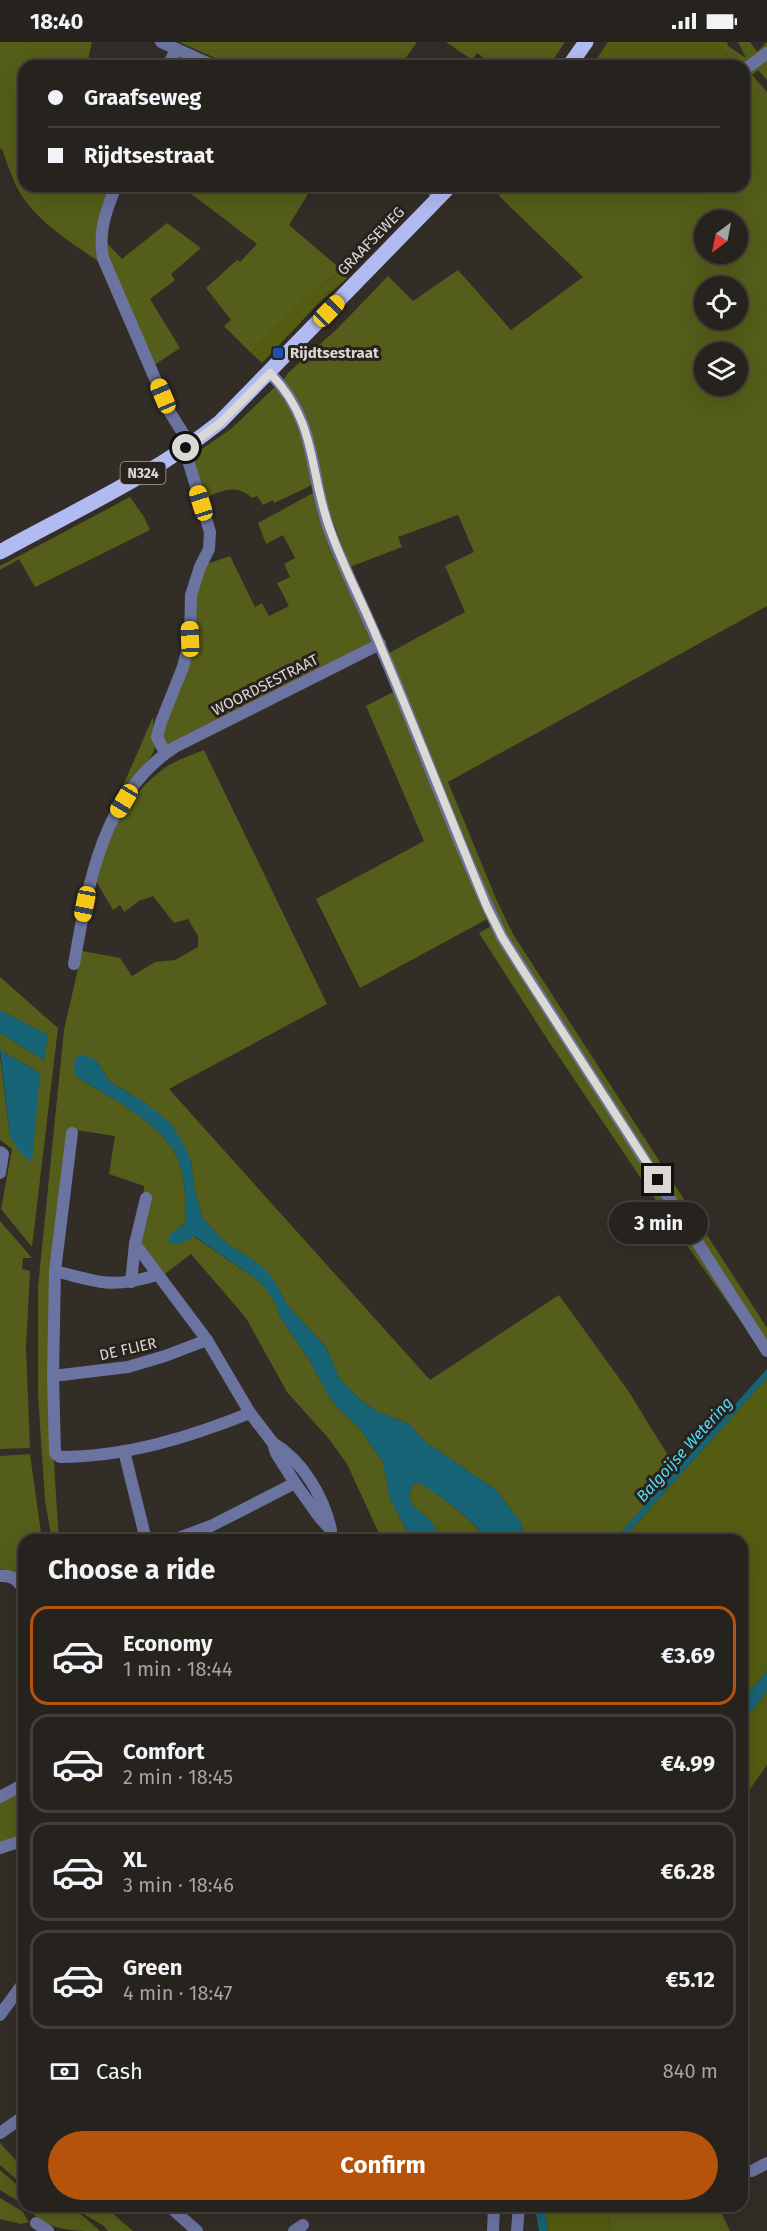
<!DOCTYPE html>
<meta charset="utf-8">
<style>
:root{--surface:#26221d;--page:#322f2a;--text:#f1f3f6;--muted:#a4a4a4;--line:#423f3b;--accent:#b45309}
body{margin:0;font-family:"Fira Sans",sans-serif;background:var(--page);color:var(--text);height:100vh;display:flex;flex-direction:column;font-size:22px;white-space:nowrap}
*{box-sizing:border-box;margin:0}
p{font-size:20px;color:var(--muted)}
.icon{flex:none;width:33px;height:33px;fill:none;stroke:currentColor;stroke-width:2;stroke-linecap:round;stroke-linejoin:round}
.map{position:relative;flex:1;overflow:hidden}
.sheet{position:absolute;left:18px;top:1492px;width:730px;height:678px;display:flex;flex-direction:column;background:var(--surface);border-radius:18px;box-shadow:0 6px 24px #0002,0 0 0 2px var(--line)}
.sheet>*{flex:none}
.guide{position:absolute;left:18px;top:18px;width:732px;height:132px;border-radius:18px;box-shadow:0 6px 24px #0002,0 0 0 2px var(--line);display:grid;align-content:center;height:132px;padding:0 30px;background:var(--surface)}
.needle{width:39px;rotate:212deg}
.buttons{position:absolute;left:694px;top:168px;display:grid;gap:12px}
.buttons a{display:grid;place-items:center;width:54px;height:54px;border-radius:50%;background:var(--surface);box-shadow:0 6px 24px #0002,0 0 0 2px var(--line);font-size:30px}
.end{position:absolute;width:27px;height:27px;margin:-14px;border:8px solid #dcd9d5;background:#111;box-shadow:0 0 0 3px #111}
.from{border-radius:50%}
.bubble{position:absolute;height:42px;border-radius:21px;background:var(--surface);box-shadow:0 6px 24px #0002,0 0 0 2px var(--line);font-size:20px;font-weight:700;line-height:42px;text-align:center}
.car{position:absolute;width:18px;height:36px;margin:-18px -9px;border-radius:8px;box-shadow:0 0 4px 2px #0007;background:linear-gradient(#f5c518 24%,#345 0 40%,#f5c518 0 76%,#345 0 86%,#f5c518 0)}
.guide b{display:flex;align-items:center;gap:21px;height:57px;font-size:22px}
.guide b+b{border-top:2px solid var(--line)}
.guide i{width:15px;height:15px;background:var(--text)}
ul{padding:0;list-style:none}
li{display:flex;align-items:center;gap:18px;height:99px;margin:0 12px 9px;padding:0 18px;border:3px solid var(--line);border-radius:18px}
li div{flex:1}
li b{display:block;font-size:22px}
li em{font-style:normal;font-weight:700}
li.on{border-color:var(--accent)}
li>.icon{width:54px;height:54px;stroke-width:1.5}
h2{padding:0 30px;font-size:27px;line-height:72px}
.pay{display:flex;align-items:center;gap:15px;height:66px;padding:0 30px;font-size:22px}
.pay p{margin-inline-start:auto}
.primary-button{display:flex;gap:12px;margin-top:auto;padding:12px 30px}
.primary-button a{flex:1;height:69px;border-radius:36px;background:var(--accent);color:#fff;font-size:24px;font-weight:700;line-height:69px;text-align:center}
.status{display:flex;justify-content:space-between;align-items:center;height:42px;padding:0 30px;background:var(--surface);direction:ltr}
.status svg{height:16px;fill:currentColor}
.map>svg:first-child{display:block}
</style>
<div class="status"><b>18:40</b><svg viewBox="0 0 49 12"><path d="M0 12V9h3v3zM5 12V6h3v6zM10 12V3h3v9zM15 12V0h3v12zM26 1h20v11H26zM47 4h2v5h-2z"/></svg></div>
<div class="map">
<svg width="767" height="2189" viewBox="0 0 767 2189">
<rect width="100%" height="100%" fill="#332d27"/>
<g fill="#545d19" fill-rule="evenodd">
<path d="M0,0H92L87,22L92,24H24V144H115L98,219C70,200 38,180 20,151C12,137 7,121 2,107H0Z"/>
<path d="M179,0H417L400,24H233Z"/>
<path d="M446,0H565L549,24H495L477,11L472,18Z"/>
<path d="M716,0H727L728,4L746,16L738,0H750L757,10L767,0V9L744,24H736Z"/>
<path d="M767,15V38L758,28L752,33L767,50V564L448,740L497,859L513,892L767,1286V1300L496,876L387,612L465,570L445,524L474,510L458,473L398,495L402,505L350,525L323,453L311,388L283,339L288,331L338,286L388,234L413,259L458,228L511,288L583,235L499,154L501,149L499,144H744V31ZM705,178H738V212H705ZM705,244H738V278H705ZM705,310H738V344H705Z"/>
<path d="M181,144H303L301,147L308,152L289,183L342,228L315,248L251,311L224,284L231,278L206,246L237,218L240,220L257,202Z"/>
<path d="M167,181L201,206L171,232L175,238L150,257L180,306L153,324L110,224L105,199L122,217Z"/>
<path d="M275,345L301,383L313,439L310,444L274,461L273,458L263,463L257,454L252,456C236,441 222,449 204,456L190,415L231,387Z"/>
<path d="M315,450L375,598L168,705L161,693L194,609L193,557L204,523L230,514L255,565L262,561L269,574L289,564L277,541L290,535L284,522L295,516L283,493L266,502L258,481Z"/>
<path d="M130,455L144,475L150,488L35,545L19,517L0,528V524Z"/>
<path d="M395,649L489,876L360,946L316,857L424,799L366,664Z"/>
<path d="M153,675L155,706L152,713L124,751L119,753Z"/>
<path d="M204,708L327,962L169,1047L430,1338L559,1253L629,1350L677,1428L614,1498H525L521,1481L496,1448L424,1399L409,1382L377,1369L360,1358L339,1336L326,1305L287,1263L279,1247L256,1220L226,1201L203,1177L194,1145L191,1119L147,1062L110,1040L96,1018L75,1034C105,1052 152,1076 172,1106C186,1128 186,1157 185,1182L178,1186L175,1202L183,1200L193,1194L256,1237L264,1244L275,1260L280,1275L308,1316L327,1351L337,1365L360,1387L383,1420L390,1457L412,1498H382L347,1422L329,1397L287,1350L246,1276L191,1212L162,1234L140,1200L144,1144L109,1132L115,1094L70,1087L50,1361L59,1498H52L45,1459L38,1353V1245L64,988L82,909L120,916L132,934L155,920L175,918L198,905V894L188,877L174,881L153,854L139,859L124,870L120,863L113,868L96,839C107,796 126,755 162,728C173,719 190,714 204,708Z"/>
<path d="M493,883L743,1282L671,1181L549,1000L479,891Z"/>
<path d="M0,935L58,986L32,1205L1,1167L12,1107L0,1098V1014L10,1094L40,1031L0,1008V991L44,1018L48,993L0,968Z"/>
<path d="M0,1179L32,1216H23L22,1227L30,1229L26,1306L30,1406L0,1407Z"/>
<path d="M30,1412L42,1498H24V1530L20,1531L0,1527V1414Z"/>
<path d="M417,1441L423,1442C450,1461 467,1474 488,1498H441C437,1491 434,1484 429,1478C417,1464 405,1467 412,1443Z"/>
<path d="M24,1743V1795L0,1802V1756Z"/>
<path d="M0,2101L22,2125L24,2124V2144L0,2123Z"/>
<path d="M0,2128L23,2148L21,2161L0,2148Z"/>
<path d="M0,2156L22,2169L29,2180L21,2182L0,2177Z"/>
<path d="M72,2165H105L133,2189H108L104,2184Z"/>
<path d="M606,2165H731L722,2172L730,2189H611Z"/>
<path d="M64,2167L82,2173L100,2189C76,2189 47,2189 33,2171C44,2171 53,2167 64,2167Z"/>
</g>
<g fill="#535c10">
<path d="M608,0H716L736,24H592Z"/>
<path d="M342,228L347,236L317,263L262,321L251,311L315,248Z"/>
<path d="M767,1336V1629L743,1657L742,1498H622Z"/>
<path d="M767,1649V1723L743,1757V1681Z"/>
<path d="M544,2165H606L611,2189H548Z"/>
</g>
<g fill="#176476">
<path d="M0,968L48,993L44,1018L0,991Z"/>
<path d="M0,1008L40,1031L32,1120C22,1114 16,1105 10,1094Z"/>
<path d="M81,1012L96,1018L110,1040L147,1062L170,1081L182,1099L191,1119L194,1145L203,1177L226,1201L256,1220L268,1230L279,1247L287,1263L326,1305L339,1336L360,1358L377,1369L409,1382L424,1399L496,1448L521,1481L525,1498H488C468,1474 449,1460 423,1443L417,1441L412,1443C405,1464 415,1464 428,1476C434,1482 437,1491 441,1498H412L390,1457L383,1420L360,1387L337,1365L327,1351L308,1316L280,1275L275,1260L264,1244L256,1237L194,1194C186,1200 179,1203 169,1201L168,1197L172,1190L185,1182C186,1157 186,1128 172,1106C152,1076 105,1052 75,1034C74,1025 72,1017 81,1012Z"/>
<path d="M767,1327V1336L622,1498H614Z"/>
<path d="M767,1629V1649L743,1681V1657Z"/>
<path d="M535,2165H544L548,2189H539Z"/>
</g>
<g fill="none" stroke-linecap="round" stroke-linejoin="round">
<g stroke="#6b73a0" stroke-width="12">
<path d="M161,0L214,24"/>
<path d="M168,24L176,7"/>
<path d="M744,28L767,11"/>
<path d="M116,144C106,169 98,189 103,216L169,369L186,396L187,415L210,490L209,507L200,525L191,553L190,597L183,625L161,680L157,695L165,711"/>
<path d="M429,144L439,155"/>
<path d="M270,331C319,381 308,430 330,490C348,536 371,581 390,627C427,716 460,808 502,895L767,1309"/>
<path d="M74,922C88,843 102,752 175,705L380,602"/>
<path d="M72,1091L55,1229L53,1334L55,1411L60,1415C126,1415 190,1395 250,1371"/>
<path d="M0,1110L3,1112L0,1131"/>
<path d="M146,1156L135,1202L207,1298L250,1371L273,1401L276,1411L295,1441L320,1476L331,1488C324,1455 303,1419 273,1401"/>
<path d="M55,1229C100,1240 109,1247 157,1233"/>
<path d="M131,1240L135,1202"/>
<path d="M53,1334L128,1325L165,1314L207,1298"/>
<path d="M124,1409L146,1498"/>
<path d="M173,1498L211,1484L295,1441"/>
<path d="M0,1534C12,1533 20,1538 24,1550"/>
<path d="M0,1755L24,1742"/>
<path d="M0,1806L24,1798"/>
<path d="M0,1973L24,1940"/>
<path d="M0,2091L24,2074"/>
<path d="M752,2129L767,2121"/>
<path d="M169,2164L197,2189"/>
<path d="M36,2181L48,2189"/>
<path d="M294,2189L303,2183"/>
<path d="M493,2189L494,2164"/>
<path d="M517,2189L519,2164"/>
</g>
<g stroke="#b1bbf2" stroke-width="15">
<path d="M569,24L586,0"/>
<path d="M0,510C74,469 154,433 220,380L450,144"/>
</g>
</g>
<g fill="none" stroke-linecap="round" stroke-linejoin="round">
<path stroke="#dcd9d5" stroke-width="8" d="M186,406L220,381L270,331C319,382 308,430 331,490C345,529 365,565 380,603C417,690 451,778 487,865L502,895L524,930L658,1138"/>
</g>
<rect fill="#1a4fb4" stroke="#29231e" stroke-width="2" x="272" y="305" width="12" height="12" rx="3"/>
<g text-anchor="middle" stroke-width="6" stroke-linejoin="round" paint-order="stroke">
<rect fill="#29231e" stroke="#a6a29e" stroke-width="1.5" x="120.5" y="420" width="45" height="22" rx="4.5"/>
<g font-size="14" font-weight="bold" fill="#dcd9d5">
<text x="143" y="436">N324</text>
</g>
<g font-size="15" fill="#dcd9d5" stroke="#29231e">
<text transform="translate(371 199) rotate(-46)" y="5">GRAAFSEWEG</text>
<text transform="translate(265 643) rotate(-27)" y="5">WOORDSESTRAAT</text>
<text transform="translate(128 1307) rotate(-13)" y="5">DE FLIER</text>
</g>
<g font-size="15" font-weight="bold" fill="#dcd9d5" stroke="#29231e" text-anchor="start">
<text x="290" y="316">Rijdtsestraat</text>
</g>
<g font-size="16" font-style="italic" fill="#52dafd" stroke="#29231e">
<text transform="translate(684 1407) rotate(-48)" y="6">Balgoijse Wetering</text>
</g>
</g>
</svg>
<div class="buttons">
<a><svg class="needle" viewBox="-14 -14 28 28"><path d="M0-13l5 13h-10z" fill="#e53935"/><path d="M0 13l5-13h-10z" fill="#a4a4a4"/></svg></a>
<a><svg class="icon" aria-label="locate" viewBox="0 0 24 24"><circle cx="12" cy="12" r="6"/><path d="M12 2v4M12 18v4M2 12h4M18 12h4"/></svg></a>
<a><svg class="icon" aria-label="layers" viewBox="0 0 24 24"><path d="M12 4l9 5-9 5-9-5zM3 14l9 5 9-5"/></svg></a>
</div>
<i class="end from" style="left:186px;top:406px"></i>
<i class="end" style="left:658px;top:1138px"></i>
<div class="bubble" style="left:609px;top:1160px;width:99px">3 min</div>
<i class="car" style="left:329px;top:269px;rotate:44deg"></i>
<i class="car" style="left:163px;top:354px;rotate:337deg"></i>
<i class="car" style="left:201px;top:461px;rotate:343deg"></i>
<i class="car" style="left:190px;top:597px;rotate:358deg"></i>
<i class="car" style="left:124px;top:759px;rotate:211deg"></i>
<i class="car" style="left:85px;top:862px;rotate:191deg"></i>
<div class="guide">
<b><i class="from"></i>Graafseweg</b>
<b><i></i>Rijdtsestraat</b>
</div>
<section class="sheet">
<h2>Choose a ride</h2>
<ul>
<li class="on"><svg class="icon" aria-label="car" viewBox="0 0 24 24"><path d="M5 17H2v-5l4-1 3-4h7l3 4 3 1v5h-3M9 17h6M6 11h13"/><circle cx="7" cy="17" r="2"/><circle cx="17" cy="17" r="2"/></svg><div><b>Economy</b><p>1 min · 18:44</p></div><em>€3.69</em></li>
<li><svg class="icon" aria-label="car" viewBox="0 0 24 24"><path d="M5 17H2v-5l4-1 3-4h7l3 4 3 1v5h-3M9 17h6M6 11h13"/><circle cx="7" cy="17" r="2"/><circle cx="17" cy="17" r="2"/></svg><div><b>Comfort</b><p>2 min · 18:45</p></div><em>€4.99</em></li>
<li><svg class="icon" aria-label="car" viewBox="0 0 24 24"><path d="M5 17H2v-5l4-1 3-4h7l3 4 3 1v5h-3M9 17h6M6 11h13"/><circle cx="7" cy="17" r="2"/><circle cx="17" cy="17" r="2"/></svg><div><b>XL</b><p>3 min · 18:46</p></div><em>€6.28</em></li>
<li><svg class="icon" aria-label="car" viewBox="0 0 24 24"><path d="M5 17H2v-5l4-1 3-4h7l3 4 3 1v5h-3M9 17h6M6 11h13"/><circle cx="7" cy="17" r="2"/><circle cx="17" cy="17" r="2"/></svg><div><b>Green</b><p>4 min · 18:47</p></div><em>€5.12</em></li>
</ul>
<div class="pay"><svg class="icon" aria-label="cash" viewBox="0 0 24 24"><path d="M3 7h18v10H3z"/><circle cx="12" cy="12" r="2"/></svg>Cash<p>840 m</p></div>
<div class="primary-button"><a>Confirm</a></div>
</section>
</div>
